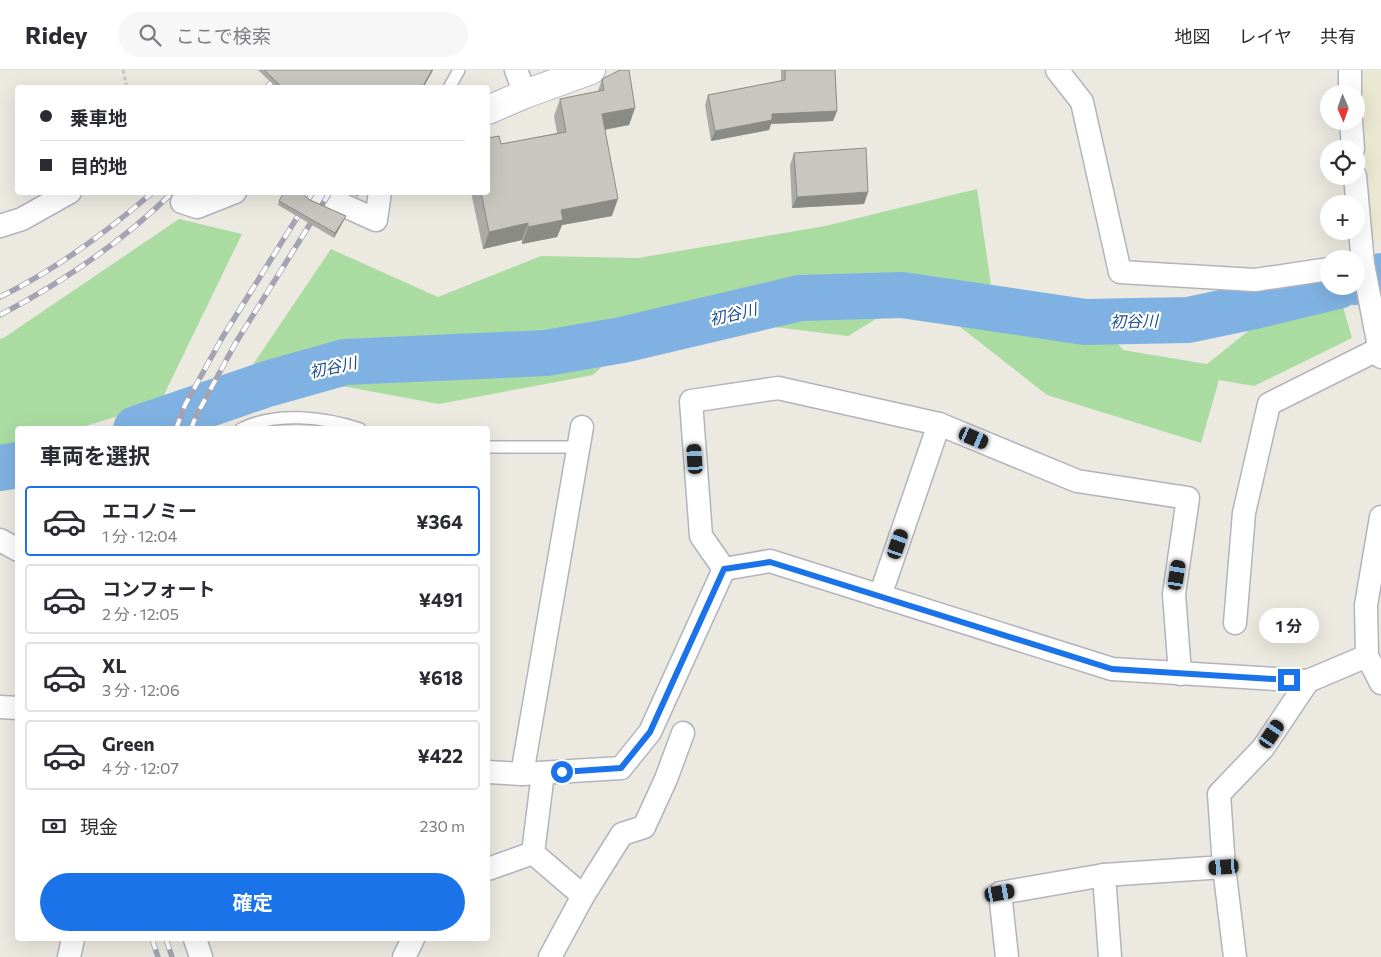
<!DOCTYPE html>
<html lang="ja">
<meta charset="utf-8">
<style>
:root{--surface:#fff;--page:#f7f7f7;--text:#2b2b33;--muted:#7c7c81;--line:#e1e1e2;--accent:#1a73e8}
body{margin:0;font-family:Commissioner,"Noto Sans JP",sans-serif;background:var(--page);color:var(--text);height:100vh;display:flex;flex-direction:column;font-size:19px;white-space:nowrap}
*{box-sizing:border-box;margin:0}
p{font-size:16px;color:var(--muted)}
.icon{flex:none;width:28px;height:28px;fill:none;stroke:currentColor;stroke-width:2;stroke-linecap:round;stroke-linejoin:round}
.map{position:relative;flex:1;overflow:hidden}
.side{position:absolute;left:15px;top:356px;width:475px;height:515px;display:flex;flex-direction:column;background:var(--surface);border-radius:5px;box-shadow:0 5px 20px #0002}
.side>*{flex:none}
.top-card{position:absolute;left:15px;top:15px;width:475px;height:110px;border-radius:5px;box-shadow:0 5px 20px #0002;display:grid;align-content:center;height:110px;padding:0 25px;background:var(--surface)}
.needle{width:32px;rotate:178deg}
.tools{position:absolute;left:1320px;top:15px;display:grid;gap:10px}
.tools a{display:grid;place-items:center;width:45px;height:45px;border-radius:50%;background:var(--surface);box-shadow:0 5px 20px #0002;font-size:25px}
.end{position:absolute;width:22px;height:22px;margin:-11px;border:6px solid #1a73e8;background:#fff;box-shadow:0 0 0 2px #fff}
.from{border-radius:50%}
.bubble{position:absolute;height:35px;border-radius:18px;background:var(--surface);box-shadow:0 5px 20px #0002;font-size:16px;font-weight:700;line-height:35px;text-align:center}
.car{position:absolute;width:15px;height:30px;margin:-15px -8px;border-radius:6px;box-shadow:0 0 4px 1px #0007;background:linear-gradient(#222 24%,#8ab4d8 0 40%,#222 0 76%,#8ab4d8 0 86%,#222 0)}
.top-card b{display:flex;align-items:center;gap:18px;height:48px;font-size:19px}
.top-card b+b{border-top:1px solid var(--line)}
.top-card i{width:12px;height:12px;background:var(--text)}
ul{padding:0;list-style:none}
li{display:flex;align-items:center;gap:15px;height:70px;margin:0 10px 8px;padding:0 15px;border:2px solid var(--line);border-radius:5px}
li div{flex:1}
li b{display:block;font-size:19px}
li em{font-style:normal;font-weight:700}
li.selected{border-color:var(--accent)}
li>.icon{width:45px;height:45px;stroke-width:1.5}
h2{padding:0 25px;font-size:22px;line-height:60px}
.pay{display:flex;align-items:center;gap:12px;height:55px;padding:0 25px;font-size:19px}
.pay p{margin-inline-start:auto}
.action{display:flex;gap:10px;margin-top:auto;padding:10px 25px}
.action a{flex:1;height:58px;border-radius:30px;background:var(--accent);color:#fff;font-size:20px;font-weight:700;line-height:58px;text-align:center}
header{display:flex;align-items:center;gap:30px;box-sizing:border-box;height:70px;padding:0 25px;background:var(--surface);border-bottom:1px solid var(--line)}
header strong{font-size:24px}
nav{display:flex;gap:28px;margin-inline-start:auto;font-size:18px}
.search{width:350px;height:45px;background:var(--page);display:flex;align-items:center;gap:12px;box-sizing:border-box;padding:0 18px;border-radius:28px;color:var(--muted);font-size:19px}
.map>svg:first-child{display:block}
</style>
<header>
<strong>Ridey</strong>
<div class="search"><svg class="icon" aria-label="search" viewBox="0 0 24 24"><circle cx="10" cy="10" r="6"/><path d="M15 15l6 6"/></svg>ここで検索</div>
<nav><a>地図</a><a>レイヤ</a><a>共有</a></nav>
</header>
<div class="map">
<svg width="1381" height="887" viewBox="0 0 1381 887">
<rect width="100%" height="100%" fill="#ece9e0"/>
<path fill="#ebe8d1" d="M1381,1V170L1372,172L1361,2Z"/>
<g fill="#aadca2">
<path d="M977,119L991,215L1090,239L1123,280L1207,294L1252,258L1342,233L1352,268L1254,316L1219,310L1201,373L1047,325L959,256L886,243L848,266L659,243L593,305L439,334L250,299L331,179L438,227L541,186L638,188L825,156Z"/>
<path d="M179,149L242,164L160,333L76,359H18L17,376L0,382V269L5,267Z"/>
</g>
<g fill="none" stroke-linecap="round" stroke-linejoin="round">
<g stroke="#7fb2e2" stroke-width="46">
<path d="M1356,212L1381,206"/>
<path d="M136,359L267,314L345,292L546,283L622,270L800,228L902,225L1085,252L1188,250L1255,236L1338,216"/>
<path d="M0,398L18,395"/>
</g>
<defs>
<g id="service">
<path d="M449,18L459,0"/>
<path d="M241,359C276,341 324,347 360,359"/>
<path d="M488,377H579"/>
</g>
<g id="minor">
<path d="M516,0L525,24"/>
<path d="M1057,0L1082,32L1120,202L1255,210L1329,199"/>
<path d="M1350,24V0"/>
<path d="M1351,51L1353,79"/>
<path d="M1355,106L1363,194L1381,287"/>
<path d="M314,122L376,150L380,122"/>
<path d="M182,132L197,137L235,122"/>
<path d="M0,156L22,149L70,122"/>
<path d="M1381,447L1366,535L1367,586L1381,613"/>
<path d="M0,470L18,480"/>
<path d="M880,526L939,354"/>
<path d="M1235,553L1244,443L1269,334L1379,279"/>
<path d="M1180,604L1174,524L1188,428L1077,411L939,354L778,318L691,331L701,466L724,499L770,491L1112,599L1308,611"/>
<path d="M0,637L18,638"/>
<path d="M488,702L522,704L621,698L650,662L724,499"/>
<path d="M543,703L533,783L583,826L550,887"/>
<path d="M522,704L582,357"/>
<path d="M1224,797L1235,887"/>
<path d="M488,799L533,783"/>
<path d="M583,826L622,764L644,757L666,709L683,663"/>
<path d="M195,869L201,887"/>
<path d="M69,887L73,869"/>
<path d="M404,887L413,869"/>
<path d="M1007,887L1000,823L1104,805"/>
<path d="M1110,887L1104,805L1224,797L1219,724L1263,678L1308,611L1367,586"/>
</g>
<path id="tertiary" d="M488,40L525,24L591,0"/>
</defs>
<use href="#service" stroke="#b3b3be" stroke-width="14"/>
<use href="#minor" stroke="#b3b3be" stroke-width="25"/>
<use href="#tertiary" stroke="#b3b3be" stroke-width="30"/>
<path stroke="#c8c8c8" stroke-width="3" stroke-dasharray="4 2.5" stroke-linecap="butt" d="M123,0L127,18"/>
<use href="#service" stroke="#fff" stroke-width="11"/>
<use href="#minor" stroke="#fff" stroke-width="22"/>
<use href="#tertiary" stroke="#fff" stroke-width="28"/>
<defs>
<g id="rail">
<path d="M266,18L282,0"/>
<path d="M0,227C55,200 107,162 153,122"/>
<path d="M0,245C63,212 122,172 173,122"/>
<path d="M176,359L185,335L222,268L313,122"/>
<path d="M191,359L196,346L235,274L330,122"/>
<path d="M152,869L158,887"/>
<path d="M166,869L172,887"/>
</g>
</defs>
<use href="#rail" stroke="#a4a3b3" stroke-width="5.5"/>
<use href="#rail" stroke="#fff" stroke-width="4" stroke-dasharray="11" stroke-linecap="butt"/>
</g>
<g fill="#abaaa4">
<path d="M258,0H433L423,18H277Z"/>
<path d="M781,0H835L837,41L833,51L771,54L769,60L711,71L705,35L708,25L781,11Z"/>
<path d="M602,9L635,38L629,55L605,60L612,146L562,155L557,167L522,174V170L483,179L471,122H488L501,74L557,63L554,46L560,29L598,21Z"/>
<path d="M794,83L868,122L864,134L792,138L790,95Z"/>
<path d="M347,122H360L358,127Z"/>
<path d="M305,126L310,130L344,150L334,168L278,135L279,131Z"/>
</g>
<g fill="#8b8b86">
<path d="M432,0H433L423,18H422Z"/>
<path d="M635,38L629,55L595,61L602,44Z"/>
<path d="M837,41L833,51L771,54L769,60L711,71L715,61L772,44Z"/>
<path d="M868,122L864,134L792,138L797,127Z"/>
<path d="M618,129L612,146L562,155L557,167L522,174L528,157L561,140Z"/>
<path d="M346,146L344,150L334,168L335,163Z"/>
<path d="M528,153L522,170L483,179L489,162Z"/>
</g>
<g fill="#c7c6bf" stroke="#8b8b86">
<path d="M264,0H432L422,18H283Z"/>
<path d="M620,0H629L635,38L602,44L618,129L561,140L563,150L528,157V153L489,162L481,122H488V68L499,66L501,74L566,62L560,29L604,20L602,9Z"/>
<path d="M785,0H835L837,41L772,44V50L715,61L708,25L785,10Z"/>
<path d="M866,78L868,122L797,127L794,83Z"/>
<path d="M284,122H304L305,126L310,130L346,146L335,163L279,131Z"/>
</g>
<g fill="none" stroke-linecap="round" stroke-linejoin="round">
<path stroke="#1a73e8" stroke-width="6" d="M562,702L621,698L650,662L724,499L770,492L1112,599L1289,610"/>
</g>
<g text-anchor="middle" stroke-width="4.5" stroke-linejoin="round" paint-order="stroke">
<g font-size="16" font-style="italic" fill="#1d4f8e" stroke="#fff">
<text transform="translate(733 244) rotate(-13)" y="6">初谷川</text>
<text transform="translate(1134 251) rotate(-1)" y="6">初谷川</text>
<text transform="translate(333 297) rotate(-12)" y="6">初谷川</text>
</g>
</g>
</svg>
<div class="tools">
<a><svg class="needle" viewBox="-14 -14 28 28"><path d="M0-13l5 13h-10z" fill="#e53935"/><path d="M0 13l5-13h-10z" fill="#7c7c81"/></svg></a>
<a><svg class="icon" aria-label="locate" viewBox="0 0 24 24"><circle cx="12" cy="12" r="6"/><path d="M12 2v4M12 18v4M2 12h4M18 12h4"/></svg></a>
<a>+</a>
<a>−</a>
</div>
<i class="end from" style="left:562px;top:702px"></i>
<i class="end" style="left:1289px;top:610px"></i>
<div class="bubble" style="left:1259px;top:538px;width:60px">1 分</div>
<i class="car" style="left:974px;top:368px;rotate:113deg"></i>
<i class="car" style="left:695px;top:389px;rotate:356deg"></i>
<i class="car" style="left:898px;top:474px;rotate:19deg"></i>
<i class="car" style="left:1177px;top:505px;rotate:9deg"></i>
<i class="car" style="left:1272px;top:664px;rotate:34deg"></i>
<i class="car" style="left:1224px;top:797px;rotate:266deg"></i>
<i class="car" style="left:1000px;top:823px;rotate:80deg"></i>
<div class="top-card">
<b><i class="from"></i>乗車地</b>
<b><i></i>目的地</b>
</div>
<section class="side">
<h2>車両を選択</h2>
<ul>
<li class="selected"><svg class="icon" aria-label="car" viewBox="0 0 24 24"><path d="M5 17H2v-5l4-1 3-4h7l3 4 3 1v5h-3M9 17h6M6 11h13"/><circle cx="7" cy="17" r="2"/><circle cx="17" cy="17" r="2"/></svg><div><b>エコノミー</b><p>1 分 · 12:04</p></div><em>¥364</em></li>
<li><svg class="icon" aria-label="car" viewBox="0 0 24 24"><path d="M5 17H2v-5l4-1 3-4h7l3 4 3 1v5h-3M9 17h6M6 11h13"/><circle cx="7" cy="17" r="2"/><circle cx="17" cy="17" r="2"/></svg><div><b>コンフォート</b><p>2 分 · 12:05</p></div><em>¥491</em></li>
<li><svg class="icon" aria-label="car" viewBox="0 0 24 24"><path d="M5 17H2v-5l4-1 3-4h7l3 4 3 1v5h-3M9 17h6M6 11h13"/><circle cx="7" cy="17" r="2"/><circle cx="17" cy="17" r="2"/></svg><div><b>XL</b><p>3 分 · 12:06</p></div><em>¥618</em></li>
<li><svg class="icon" aria-label="car" viewBox="0 0 24 24"><path d="M5 17H2v-5l4-1 3-4h7l3 4 3 1v5h-3M9 17h6M6 11h13"/><circle cx="7" cy="17" r="2"/><circle cx="17" cy="17" r="2"/></svg><div><b>Green</b><p>4 分 · 12:07</p></div><em>¥422</em></li>
</ul>
<div class="pay"><svg class="icon" aria-label="cash" viewBox="0 0 24 24"><path d="M3 7h18v10H3z"/><circle cx="12" cy="12" r="2"/></svg>現金<p>230 m</p></div>
<div class="action"><a>確定</a></div>
</section>
</div>
